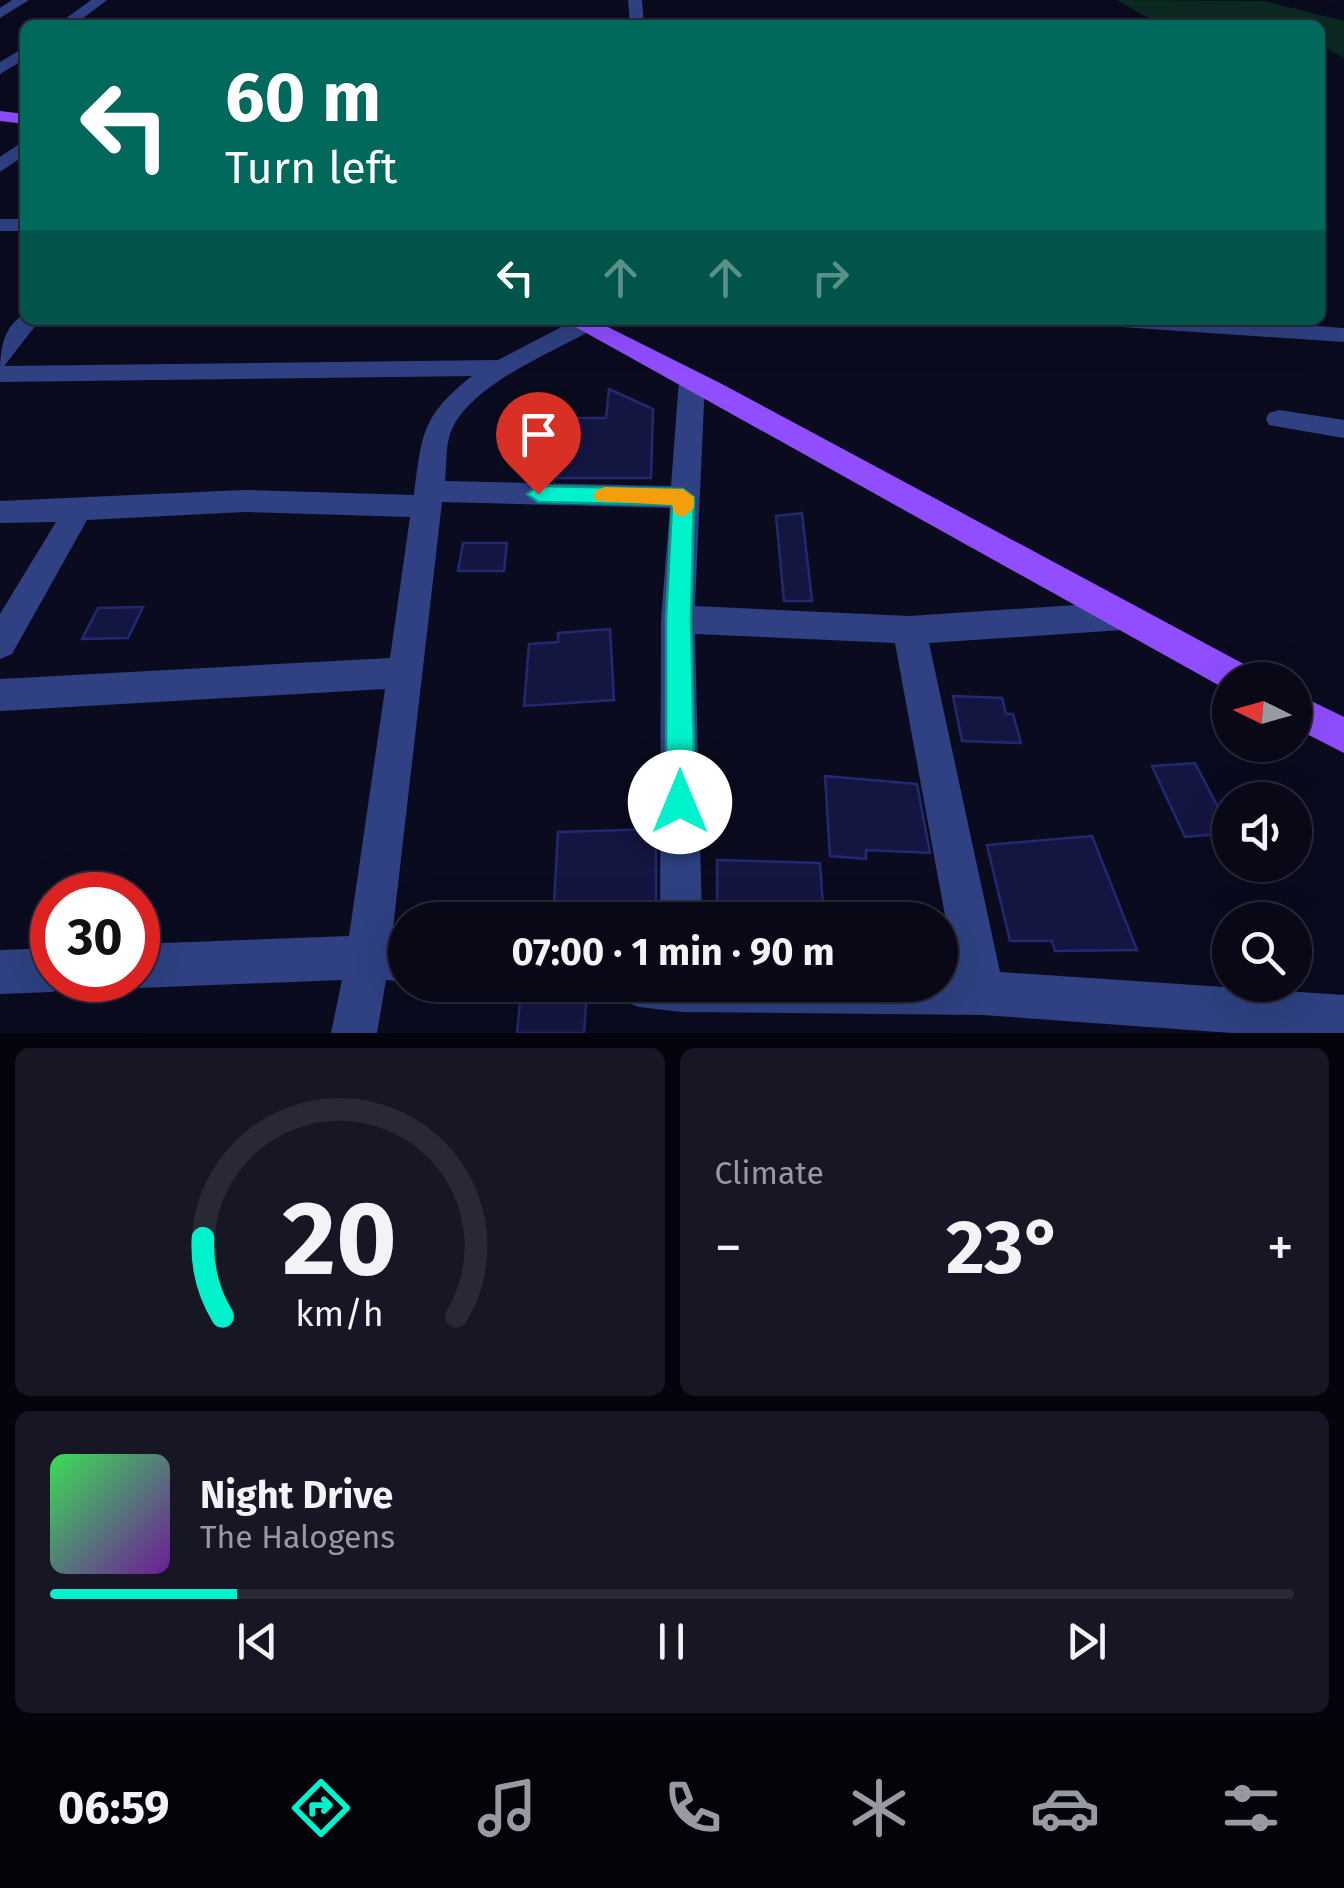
<!DOCTYPE html>
<meta charset="utf-8">
<style>
:root{--surface:#080817;--page:#161624;--text:#f1f3f6;--muted:#989aa1;--line:#292936;--accent:#00f2cd}
body{margin:0;font-family:"Fira Sans",sans-serif;background:var(--page);color:var(--text);height:100vh;display:flex;flex-direction:column;font-size:38px;white-space:nowrap}
*{box-sizing:border-box;margin:0}
p{font-size:32px;color:var(--muted)}
.icon{flex:none;width:55px;height:55px;fill:none;stroke:currentColor;stroke-width:2;stroke-linecap:round;stroke-linejoin:round}
.map{position:relative;height:1033px;overflow:hidden}
.side{display:flex;flex-direction:column;gap:15px;padding:15px;background:#04040d;flex:1}
.side>*{flex:none}
.guide{position:absolute;left:20px;top:20px;width:1305px;height:305px;border-radius:15px;box-shadow:0 10px 40px #0002,0 0 0 2px var(--line);background:#00695c;color:#fff;overflow:hidden}
.needle{width:65px;rotate:275deg}
.tools{position:absolute;left:1212px;top:662px;display:grid;gap:20px}
.tools a{display:grid;place-items:center;width:100px;height:100px;border-radius:50%;background:var(--surface);box-shadow:0 10px 40px #0002,0 0 0 2px var(--line);font-size:50px}
.speed{position:absolute;left:30px;top:872px;display:flex;gap:20px;font-size:50px;font-weight:700;text-align:center}
.speed>*{display:grid;place-content:center;width:130px;height:130px;border-radius:50%;background:var(--surface);box-shadow:0 10px 40px #0002,0 0 0 2px var(--line);line-height:1}
.speed .limit{border:15px solid #d22;background:#fff;color:#111}
.pin{position:absolute;display:grid;place-items:center;width:85px;height:85px;color:#fff;margin:-102px -42px;border-radius:50% 50% 50% 0;rotate:-45deg;box-shadow:0 0 10px #0007}
.pin .icon{rotate:45deg}
.me{position:absolute;width:110px;margin:-55px;rotate:0deg;stroke-linejoin:round;filter:drop-shadow(0 0 8px #0008)}
.turn{display:flex;align-items:center;gap:35px;height:210px;padding:0 40px;font-size:45px}
.turn .icon{width:130px;height:130px;stroke-width:2.5}
.turn b{display:block;font-size:70px;line-height:85px}
.lanes{display:flex;align-items:center;height:95px;padding:0 40px;background:#0003;justify-content:center;gap:50px;direction:ltr}
.lanes .off{opacity:.35}
.big{font-size:75px;font-weight:700;line-height:1.1}
.side .card{flex:1;display:flex;flex-direction:column;justify-content:center;gap:15px;min-width:0;padding:0 35px;border-radius:15px;background:var(--page)}
.side .dial{align-items:center;gap:0}
.dial svg{height:260px;overflow:visible;fill:none;stroke:var(--line);stroke-width:7;stroke-linecap:round;text-anchor:middle}
.dial text{fill:var(--text);stroke:none}
.song{display:flex;align-items:center;gap:30px}
.cover{width:120px;height:120px;border-radius:15px;background:linear-gradient(135deg,hsl(130 70% 55%),hsl(280 70% 35%))}
.played{height:10px;border-radius:5px;background:linear-gradient(90deg,var(--accent) 15%,var(--line) 15%)}
.keys{display:flex;justify-content:space-around;direction:ltr}
.heat{display:flex;justify-content:space-between;align-items:center;font-size:55px;direction:ltr}
.side .tiles{flex:1;display:grid;gap:15px;grid-template-columns:1fr 1fr}
.card:last-child{grid-column:span 2}
.trip{position:absolute;left:388px;top:902px;width:570px;height:100px;border-radius:50px;background:var(--surface);box-shadow:0 10px 40px #0002,0 0 0 2px var(--line);font-weight:700;line-height:100px;text-align:center}
.tabs{display:flex;height:160px;justify-content:space-around;align-items:center;background:#030309;color:var(--muted)}
.tabs .icon{width:70px;height:70px}
.tabs .current{color:var(--accent)}
.tabs b{font-size:45px;color:var(--text)}
.map>svg:first-child{display:block}
</style>
<div class="map">
<svg width="1344" height="1033" viewBox="0 0 1344 1033">
<rect width="100%" height="100%" fill="#0a0b1f"/>
<path fill="#0c2921" d="M1117 0 1264 1 1344 21V58L1320 45V25H1280L1272 21 1160 25Z"/>
<path fill="#141642" stroke="#232870" stroke-width="2.5" d="M609 389 653 409 651 478H557L565 418H606Z
M802 513 812 601H784L776 516Z
M463 543H507L504 571H458Z
M143 607 128 638 82 639 98 608Z
M610 629 614 700 524 706 529 644 558 642V633Z
M953 696 1002 698 1006 714H1013L1021 743 962 741Z
M1195 763 1230 830V833L1185 837 1152 766Z
M825 776 917 784 930 853 866 850V859L830 856Z
M656 829V920H553L558 832Z
M1092 836 1137 950 1055 951 1052 941H1010L987 845Z
M717 860 820 863 824 920H717Z
M521 991H587L584 1033H517Z"/>
<g fill="none" stroke-linecap="round" stroke-linejoin="round">
<path fill="#2f4183" fill-rule="evenodd" d="M12 0H29L0 18V8Z
M91 0H107L74 25H57Z
M628 0H642L644 25H630Z
M25 47V59L0 74V62Z
M25 140V155L0 172V157Z
M0 219H25V231H0Z
M25 314V320H40L4 366 498 360 575 320H593L596 325 592 330C551 353 475 383 453 427 445 441 447 464 445 481L671 486 679 380 692 372 705 380 695 606 909 616 1122 602 1134 606 1139 616 1134 626 1122 630 929 643 1000 972 1344 995V1033H1232L982 1015 682 1012 639 1007 623 1001 617 985H940V970H955L895 643 695 634 702 920H660L661 619 670 508 442 502 392 937 405 938V982L386 980 377 1033H331L342 980 138 988 122 982 138 980V944L349 936 385 689 0 711V679L390 658 410 517 244 512 87 520 12 654 0 659V614L56 522 0 523V501L244 490 414 495C422 435 421 416 472 376L0 382C0 355 0 328 25 314Z
M1109 320H1229L1344 328V342L1121 327Z
M1279 410 1344 420V438L1269 425 1266 419 1269 413Z
M52 948V980H70L68 986 52 992 0 994V950Z"/>
<path fill="#904eff" fill-rule="evenodd" d="M0 111 25 114V124L0 121Z
M563 320H594L720 383 1253 669 1259 680H1230L1229 691Z
M1295 693 1344 717V753L1295 728Z"/>
</g>
<path fill="#00f2cd" stroke="#009d85" stroke-width="2.5" d="M538 486 683 489 694 497 691 618 695 802 691 812 680 816 670 812 666 802V618L672 505 538 502 527 494Z"/>
<path fill="#f59e0b" d="M605 487 683 489 694 497V508L683 517 675 514 672 505 597 501 593 496 597 490Z"/>
</svg>
<div class="tools">
<a><svg class="needle" viewBox="-14 -14 28 28"><path d="M0-13l5 13h-10z" fill="#e53935"/><path d="M0 13l5-13h-10z" fill="#989aa1"/></svg></a>
<a><svg class="icon" aria-label="sound" viewBox="0 0 24 24"><path d="M4 9h4l5-4v14l-5-4H4zM17 9q2 3 0 6"/></svg></a>
<a><svg class="icon" aria-label="search" viewBox="0 0 24 24"><circle cx="10" cy="10" r="6"/><path d="M15 15l6 6"/></svg></a>
</div>
<div class="speed"><div class="limit">30</div></div>
<div class="pin" style="left:538px;top:494px;background:#d93025"><svg class="icon" aria-label="arrive" viewBox="0 0 24 24"><path d="M6 21V4h12l-3 4 3 4H6"/></svg></div>
<svg class="me" style="left:680px;top:802px" viewBox="-20 -20 40 40"><circle r="19" fill="#fff"/><path d="M0-13L10 11 0 6-10 11z" fill="#00f2cd"/></svg>
<div class="trip">07:00 · 1 min · 90 m</div>
<div class="guide">
<div class="turn"><svg class="icon" aria-label="left" viewBox="0 0 24 24"><path d="M17 20v-9H6M10 6l-5 5 5 5"/></svg><div><b>60 m</b>Turn left</div></div>
<div class="lanes"><svg class="icon" aria-label="left" viewBox="0 0 24 24"><path d="M17 20v-9H6M10 6l-5 5 5 5"/></svg><svg class="icon off" aria-label="ahead" viewBox="0 0 24 24"><path d="M12 20V5M6 11l6-6 6 6"/></svg><svg class="icon off" aria-label="ahead" viewBox="0 0 24 24"><path d="M12 20V5M6 11l6-6 6 6"/></svg><svg class="icon off" aria-label="right" viewBox="0 0 24 24"><path d="M7 20v-9h11M14 6l5 5-5 5"/></svg></div>
</div>
</div>
<section class="side">
<div class="tiles">
<div class="card dial"><svg viewBox="0 0 100 80">
<path d="M14 69A42 42 0 1 1 86 69"/>
<path d="M14 69A42 42 0 0 1 8 45" stroke="#00f2cd"/>
<text x="50" y="56" font-size="32" font-weight="700">20</text>
<text x="50" y="72" font-size="11">km/h</text>
</svg></div>
<div class="card"><p>Climate</p>
<div class="heat"><a>−</a><b class="big">23°</b><a>+</a></div>
</div>
<div class="card">
<div class="song"><i class="cover"></i><div><b>Night Drive</b><p>The Halogens</p></div></div>
<div class="played"></div>
<div class="keys"><svg class="icon" aria-label="previous" viewBox="0 0 24 24"><path d="M18 5L8 12l10 7zM5 5v14"/></svg><svg class="icon" aria-label="pause" viewBox="0 0 24 24"><path d="M8 5v14M16 5v14"/></svg><svg class="icon" aria-label="next" viewBox="0 0 24 24"><path d="M6 5l10 7-10 7zM19 5v14"/></svg></div>
</div>
</div>
</section>
<nav class="tabs">
<b>06:59</b>
<svg class="icon current" aria-label="directions" viewBox="0 0 24 24"><path d="M12 3l9 9-9 9-9-9zM9 14v-3h6M13 9l2 2-2 2"/></svg>
<svg class="icon" aria-label="music" viewBox="0 0 24 24"><path d="M9 18V5l10-2v13"/><circle cx="6" cy="18" r="3"/><circle cx="16" cy="16" r="3"/></svg>
<svg class="icon" aria-label="phone" viewBox="0 0 24 24"><path d="M5 4h4l2 5-3 2q2 4 5 5l2-3 5 2v4C11 20 4 13 5 4z"/></svg>
<svg class="icon" aria-label="climate" viewBox="0 0 24 24"><path d="M12 3v18M4 7l16 10M4 17L20 7"/></svg>
<svg class="icon" aria-label="car" viewBox="0 0 24 24"><path d="M5 17H2v-5l4-1 3-4h7l3 4 3 1v5h-3M9 17h6M6 11h13"/><circle cx="7" cy="17" r="2"/><circle cx="17" cy="17" r="2"/></svg>
<svg class="icon" aria-label="filters" viewBox="0 0 24 24"><path d="M4 7h16M4 17h16"/><circle cx="9" cy="7" r="2"/><circle cx="15" cy="17" r="2"/></svg>
</nav>
